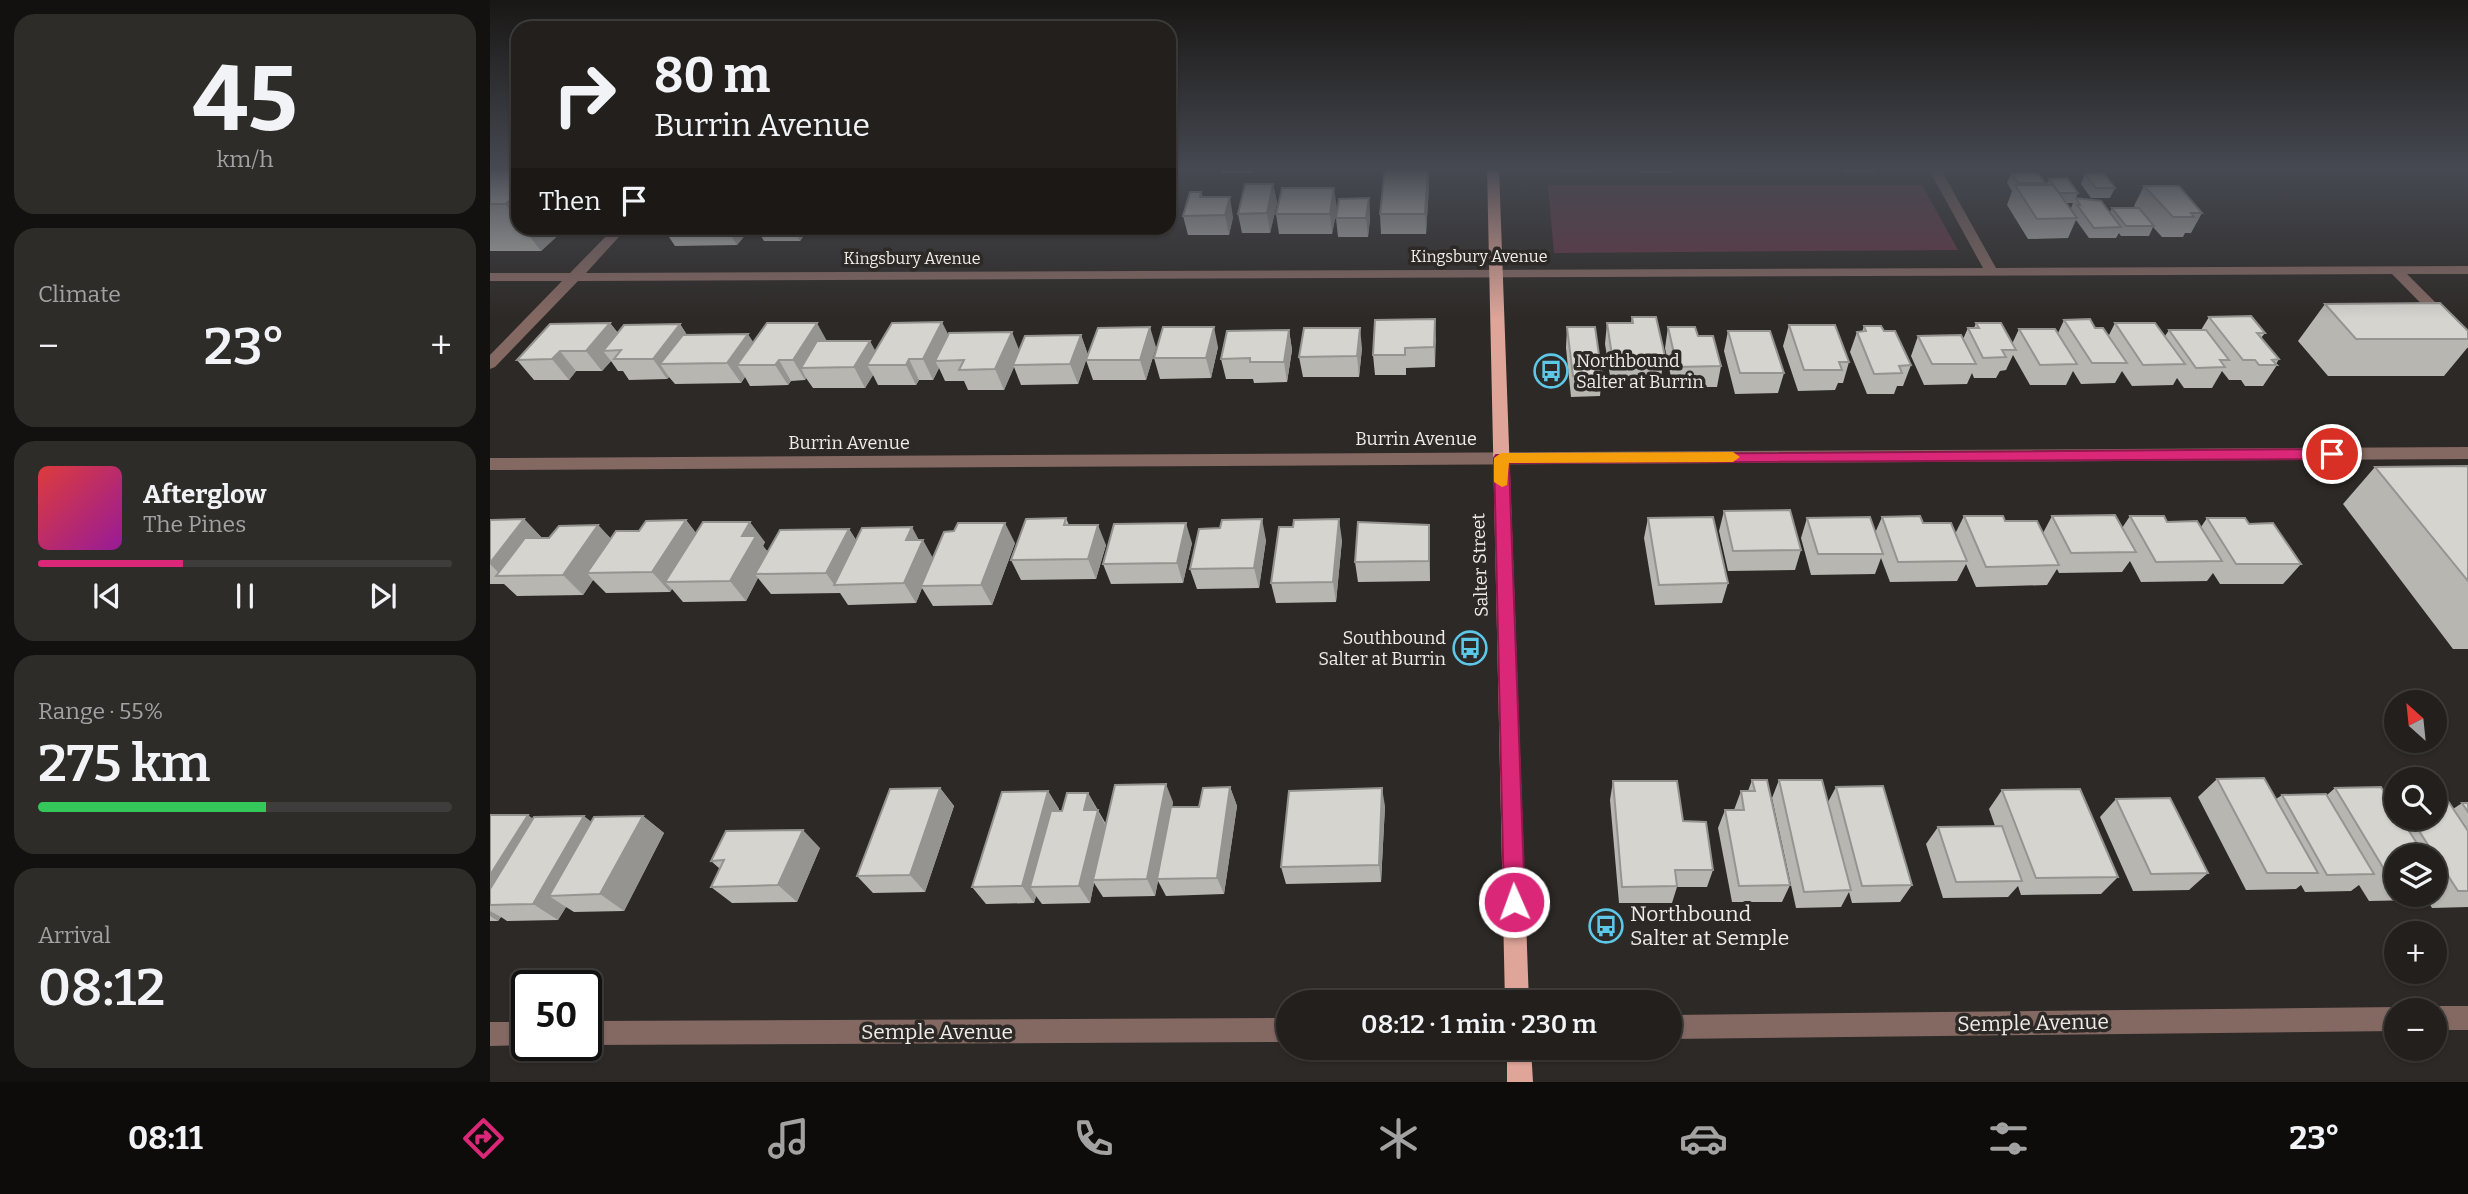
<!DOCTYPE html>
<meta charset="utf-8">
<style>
:root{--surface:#221f1c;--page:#2e2c29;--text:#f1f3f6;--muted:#a2a2a3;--line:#3f3d3b;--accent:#db2777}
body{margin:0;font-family:Bitter,serif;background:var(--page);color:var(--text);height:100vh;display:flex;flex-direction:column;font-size:26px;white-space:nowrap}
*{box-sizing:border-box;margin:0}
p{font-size:23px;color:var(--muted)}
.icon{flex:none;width:38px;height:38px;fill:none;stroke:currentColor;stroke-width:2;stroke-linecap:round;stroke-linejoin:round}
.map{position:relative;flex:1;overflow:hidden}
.panel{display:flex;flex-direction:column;gap:14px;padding:14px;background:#13110f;width:490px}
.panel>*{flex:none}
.guide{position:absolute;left:21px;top:21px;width:665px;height:214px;border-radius:21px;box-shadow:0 2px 5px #0004,0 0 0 2px var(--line);background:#221f1c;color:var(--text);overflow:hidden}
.needle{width:46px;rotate:333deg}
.fabs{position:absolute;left:1894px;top:690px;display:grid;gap:14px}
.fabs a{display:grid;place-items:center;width:63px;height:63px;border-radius:50%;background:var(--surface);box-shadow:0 2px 5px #0004,0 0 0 2px var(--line);font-size:35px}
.speed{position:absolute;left:21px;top:970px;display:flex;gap:14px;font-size:35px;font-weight:700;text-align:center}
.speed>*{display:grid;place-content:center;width:91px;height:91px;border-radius:50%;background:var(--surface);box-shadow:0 2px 5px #0004,0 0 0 2px var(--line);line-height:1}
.speed .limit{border:4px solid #111;border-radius:10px;background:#fff;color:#111}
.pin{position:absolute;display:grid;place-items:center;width:60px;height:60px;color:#fff;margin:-30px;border:4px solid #fff;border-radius:50%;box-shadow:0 2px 7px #0007}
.me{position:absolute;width:77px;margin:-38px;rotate:358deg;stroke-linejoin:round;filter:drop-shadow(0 0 5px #0008)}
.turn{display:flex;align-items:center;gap:24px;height:147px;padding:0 28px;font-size:32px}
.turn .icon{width:91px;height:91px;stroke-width:2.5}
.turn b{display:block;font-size:49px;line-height:60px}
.then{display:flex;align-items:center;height:66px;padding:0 28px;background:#0003;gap:14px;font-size:26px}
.big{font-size:52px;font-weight:600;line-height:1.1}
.panel .card{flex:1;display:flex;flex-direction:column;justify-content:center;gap:10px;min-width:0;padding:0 24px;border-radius:21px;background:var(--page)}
.panel .dial{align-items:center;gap:0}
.dial b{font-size:91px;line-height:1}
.song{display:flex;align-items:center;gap:21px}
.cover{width:84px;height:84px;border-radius:10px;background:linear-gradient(135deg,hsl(0 70% 55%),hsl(300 70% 35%))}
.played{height:7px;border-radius:4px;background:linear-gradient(90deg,var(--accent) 35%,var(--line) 35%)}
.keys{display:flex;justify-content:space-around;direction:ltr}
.heat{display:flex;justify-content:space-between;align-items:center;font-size:38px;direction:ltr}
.charge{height:10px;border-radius:5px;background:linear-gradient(90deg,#34c759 55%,var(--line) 0)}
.trip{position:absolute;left:786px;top:990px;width:406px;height:70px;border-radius:35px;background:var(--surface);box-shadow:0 2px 5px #0004,0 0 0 2px var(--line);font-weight:600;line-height:70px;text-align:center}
.tab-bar{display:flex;height:112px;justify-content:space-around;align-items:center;background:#0e0c0b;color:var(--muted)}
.tab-bar .icon{width:49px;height:49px}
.tab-bar .on{color:var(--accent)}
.tab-bar b{font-size:32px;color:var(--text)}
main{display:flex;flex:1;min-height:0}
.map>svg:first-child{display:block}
</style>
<main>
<section class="panel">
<div class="card dial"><b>45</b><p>km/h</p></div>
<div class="card"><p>Climate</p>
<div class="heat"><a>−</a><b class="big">23°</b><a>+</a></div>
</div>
<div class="card">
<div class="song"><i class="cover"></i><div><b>Afterglow</b><p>The Pines</p></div></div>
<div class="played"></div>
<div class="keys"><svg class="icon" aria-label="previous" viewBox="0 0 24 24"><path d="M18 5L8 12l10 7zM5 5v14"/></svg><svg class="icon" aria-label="pause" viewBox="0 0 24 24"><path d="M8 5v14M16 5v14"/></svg><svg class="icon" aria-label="next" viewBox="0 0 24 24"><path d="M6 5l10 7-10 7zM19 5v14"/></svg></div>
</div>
<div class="card"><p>Range · 55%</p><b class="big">275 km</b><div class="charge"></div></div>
<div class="card"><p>Arrival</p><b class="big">08:12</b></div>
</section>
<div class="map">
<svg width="1978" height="1082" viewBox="0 0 1978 1082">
<rect width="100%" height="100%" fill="#2d2926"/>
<path fill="#633644" d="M1058 185H1432L1468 250 1064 253Z"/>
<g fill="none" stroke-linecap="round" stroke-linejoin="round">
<path fill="#846862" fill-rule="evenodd" d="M1438 168H1450L1506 268 1978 266V274H1917L1978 335V348L1973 346 1902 274 88 281 5 367 0 369V355L72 281H0V273H80L124 228H137L96 273 1493 268Z
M1978 447V459L0 470V458Z
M1944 1006H1978V1030H1944V1010H1935Z
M1906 1007 1913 1010H1906V1031L1180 1039V1015Z
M798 1018V1042L96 1045H95L96 1021Z
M0 1022H37V1045H41L0 1046Z"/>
<path fill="#dfa599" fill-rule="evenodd" d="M997 168H1009L1039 1003H1015Z
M1017 1048H1041L1043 1082H1017Z"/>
</g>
<path fill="#b7b6b1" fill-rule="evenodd" d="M0 168H28V228H76L51 251H0Z
M731 168H764L763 173H732Z
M938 168 939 186 936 234H891L890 214Z
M1070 168H1101V172H1071Z
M1150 168H1183L1182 173H1151Z
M1240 168H1273V171H1241Z
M1352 168H1385L1384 172H1354Z
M1521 173 1555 183 1554 185H1556L1559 179 1588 193 1586 198 1620 212 1622 208H1646L1644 206 1654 186 1712 213 1701 233H1695L1693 237H1672L1663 227 1659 236H1631L1629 233 1626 238H1599L1586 220 1578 238 1538 239 1517 205 1522 191 1517 183ZM1576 203H1583L1581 208 1583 213Z
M1595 174 1625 188 1620 198H1601L1591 184Z
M783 184 787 203 780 233H752L748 214Z
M711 192 713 197 743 217 739 235H698L693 216Z
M879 198 880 218 878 237H848L846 218Z
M847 208 842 234H789L786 214Z
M173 228H261L247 245 185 246Z
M266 228H319L310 241H274Z
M335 228H435L431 234 339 235Z
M450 228H485L482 234H453Z
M500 228H602L600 233 503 235Z
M621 228H664L661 236H623Z
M1835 304 1978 331V347L1954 376H1838L1808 341Z
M1142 317 1175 356 1171 376 1159 377 1158 381 1121 382 1115 344 1117 323H1141Z
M1719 317 1775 333 1771 338 1789 359 1786 364 1787 365 1773 386H1755L1751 380H1739L1732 371 1722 388H1694L1687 378 1683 385 1642 386 1632 371 1625 383 1591 384 1583 371 1576 385H1540L1523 355 1516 370 1510 371 1506 378H1484L1482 373 1477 384 1434 385 1421 356 1428 336 1473 339 1478 328H1484L1486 323 1522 344 1529 329 1568 333 1574 320 1605 328 1619 335 1625 323 1675 336 1679 330H1711Z
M945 319V367L916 368V375H885L883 355Z
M120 323 128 333 190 324 197 335 263 342 337 341 385 351 458 335 529 350 591 335 598 355 666 347 656 380H603L596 360 588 384 531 385 524 367 514 390H478L474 381H455L449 368 443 380H429L426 385H388L383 375 375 388H323L316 378 315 380 301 381 298 385 260 386 255 377 251 383 185 384 179 377 177 379 139 380 133 371H128L121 361 112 371H86L79 380H44L27 360Z
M1299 325 1359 362 1353 383H1348L1345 390 1308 391 1293 346Z
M1374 326 1394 331 1421 365 1413 386H1407L1404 394H1377L1360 352 1367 332H1372Z
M1077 327 1112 376 1110 396 1081 397 1076 348Z
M1178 327 1231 366 1227 387H1183L1175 348Z
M799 330 802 350 797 382 764 383 763 379H736L731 359Z
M1238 331 1294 373 1288 393 1245 394 1234 351Z
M728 347 721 378 670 379 664 358Z
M872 348 869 377H813L809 357Z
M1978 466V649H1963L1853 504 1885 467Z
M1234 511 1311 550 1305 570 1238 571 1229 531Z
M1474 516 1515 521 1553 533 1562 516 1632 528 1640 516 1711 527 1717 518 1759 524 1811 564 1793 584H1730L1723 573 1717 581 1651 582 1640 561 1632 572 1569 573 1567 569 1557 585 1486 587 1476 564 1467 581 1400 582 1391 558 1385 574 1321 575 1311 538 1317 518 1385 533 1392 517 1433 523 1465 534Z
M576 518 579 525 616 545 606 579 531 580 521 560Z
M1158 518 1238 583 1232 603 1165 605 1154 538Z
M34 519 52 538H59L108 525 121 539 149 531 196 520 206 533 275 542 273 546 278 552 359 529 366 540H429L443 558 525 543 502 605 443 606 432 588 426 603 358 605 350 593 281 594 268 578 256 601 193 602 182 589 180 592 116 593 103 580 93 595 27 596 14 584H0V520Z
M939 525 940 546V581L868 582 865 562Z
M803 527 852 540 846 602 786 603 781 583Z
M730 528 776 540 769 588 707 589 700 569Z
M702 543 693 583 621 584 613 564Z
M1727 779 1786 799 1792 795H1837L1845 788 1898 798 1906 793V817H1944L1963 809 1972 803H1978V907L1942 908 1934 895 1927 900 1879 901 1869 885 1861 891 1815 892 1811 885 1806 889 1756 890 1708 797ZM1906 856H1944V894H1906Z
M1262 780 1300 885 1292 902H1242L1228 828 1235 810H1244L1251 791H1258Z
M1289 780 1338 802 1346 787 1422 885 1410 902 1362 903 1359 892 1351 907 1306 908 1282 798Z
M1123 781 1193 821 1223 870 1217 887H1187L1182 903H1129L1120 800Z
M740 787 747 806 734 894 676 896 668 881 665 896 613 897 604 883 600 903 552 904 546 896 544 903 496 904 482 887 558 791 569 809V811H572L598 793 616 824 683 802 682 807H709Z
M450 788 464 806 435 892 383 893 367 876Z
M1512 790 1628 877 1611 894 1531 895 1528 886 1518 897 1453 898 1436 844 1448 827 1505 826 1499 809Z
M1626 799 1718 873 1699 890 1643 891 1610 817Z
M895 806 891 882 796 884 791 867Z
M0 815 101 822 153 816 174 833 134 911 84 912 76 907 68 920 17 921 11 917 8 921H0Z
M330 848 307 902 242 903 221 887 230 869 221 861Z"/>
<path fill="#959490" d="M938 168 939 186 936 234 935 214Z
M783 184 787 203 780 233 777 213Z
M844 188 847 208 842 234 840 214Z
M28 193V221L15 204Z
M740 197 743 217 739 235 735 215Z
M879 198 880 218 878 237 876 218Z
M33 228H76L51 251Z
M236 228H261L247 245Z
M303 228H319L310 241Z
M429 228H435L431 234Z
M479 228H485L482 234Z
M659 228H664L661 236Z
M945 319 946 340 945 367 944 347Z
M452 322 462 342 445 361 449 368 443 380 433 359Z
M120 323 135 343 113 351 121 361 112 371 96 351Z
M327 323 338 343 311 368 316 378 315 380 303 360Z
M190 324 203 345 170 364 179 377 177 379 163 359Z
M660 327 666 347 656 380 650 360Z
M724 327 728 347 721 378 716 358Z
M870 328 872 348 869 377 867 356Z
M799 330 802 350 797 382 794 362Z
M522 332 530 352 523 365 524 367 514 390 505 369Z
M258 334 271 354 247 365 255 377 251 383 237 363Z
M591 335 598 355 588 384 580 364Z
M380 341 391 361 377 365 383 375 375 388 364 367Z
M70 351 86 371 79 380 62 359Z
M419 359 429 380 426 385 416 365Z
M289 360 301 381 298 385 285 365Z
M34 519 54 540 12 576 0 564V563Z
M772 519 776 540 769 588 764 568Z
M849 519 852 540 846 602 843 582Z
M196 520 212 541 175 582 182 589 180 592 162 572Z
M260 522 275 542 273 546 281 556 265 574 268 578 256 601 240 581 252 536Z
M515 523 525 543 502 605 491 585Z
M696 523 702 543 693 583 687 563Z
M108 525 127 545 97 573 103 580 93 595 73 575Z
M608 525 616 545 606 579 598 559Z
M939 525 940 546V581L939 561Z
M422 527 431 544 433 540 444 560 431 586 432 588 426 603 414 583 416 540Z
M359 529 372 549 344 585 350 593 336 573Z
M676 784 683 802 669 879H667L668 881 665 896 657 879Z
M740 787 747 806 734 894 727 878Z
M450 788 464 806 435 892 420 875Z
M892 788 895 806 891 882 889 865Z
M558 791 569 809 549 887H540L546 896 544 903 532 886Z
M598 793 617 828 603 880 604 883 600 903 589 886 594 810Z
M38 815 62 833 0 905V875Z
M94 816 117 834 59 896 76 907 68 920 43 904Z
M153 816 174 833 134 911 110 894Z
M313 830 330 848 307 902 288 885Z
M0 911 11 917 8 921 0 916Z"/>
<path fill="#d5d4ce" stroke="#959490" stroke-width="2" d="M0 168H28V193L15 204H0Z
M895 168H938L935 214H890Z
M1521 173H1548L1555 183H1528Z
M1614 173 1625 188H1606L1595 174Z
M1577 178 1588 193H1569L1559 179Z
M755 184H783L777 213 748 214Z
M1525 185H1563L1587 218 1547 219Z
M1654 186H1689L1712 213H1701L1704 217H1683Z
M792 188H844L840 214H786Z
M700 192H711L710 197H740L735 215 693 216Z
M879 198 876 218H846L849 199Z
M1586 198 1611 201 1631 227 1604 228 1587 205H1590Z
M1622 208H1649L1664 226H1636Z
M1950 303 1978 331V339H1866L1835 304Z
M1761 316 1775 333H1767L1789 359 1782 360 1787 365H1769L1765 360H1753L1719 317Z
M1142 317H1166L1175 356H1160L1161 361 1123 362 1117 323H1143Z
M945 319 944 347 915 348V355H883L885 320Z
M1600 319 1605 328H1613L1637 363H1602L1574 320Z
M452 322 433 359H419L416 365H377L402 323Z
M120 323 96 351H70L62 359 27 360 60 324Z
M277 323H327L303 360H289L285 365H247Z
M1486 323H1511L1526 350H1512L1516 357 1493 358 1478 328H1489Z
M1625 323H1665L1695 364 1653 365Z
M190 324 163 359H124L131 350 113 351 134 325Z
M1299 325H1345L1359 362H1349L1352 370H1314Z
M1374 326H1391L1394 331H1405L1421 365 1409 366 1412 373 1384 374 1367 332 1376 331Z
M660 327 650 360H596L608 328Z
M673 327H724L716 358H664Z
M1077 327H1105L1112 376H1083Z
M1178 327H1205L1208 336H1223L1231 366 1187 367Z
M814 328H870L867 356 809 357Z
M1529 329H1565L1587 364 1550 365Z
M799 330 794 362H760V358L731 359 737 331Z
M1679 330H1716L1739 360H1730L1735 367 1706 368Z
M1238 331H1280L1294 373H1250Z
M522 332 505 369 469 370 474 360 445 361 459 333Z
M258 334 237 363 170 364 193 335Z
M591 335 580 364 523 365 535 336Z
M1471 335 1486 364H1442L1428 336Z
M327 341H380L364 367 311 368Z
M1978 466V581L1885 467Z
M1300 510 1311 550 1243 551 1234 511Z
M1625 515 1646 552 1581 553 1562 516Z
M1430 516 1433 523H1461L1477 561 1408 562 1392 517Z
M1474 516H1513L1515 521H1547L1569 565 1496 567Z
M1640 516H1674L1677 522 1707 521 1732 561 1666 562Z
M1223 517 1238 583 1169 585 1158 518Z
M1380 517 1393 554H1328L1317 518Z
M576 518 574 525H608L598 559 521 560 536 519Z
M1717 518H1755L1759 524 1783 523 1811 564H1746Z
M34 519 0 563V520Z
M772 519 764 568 700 569 709 529 730 528 732 520Z
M849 519 843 582 781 583 789 527H803L804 520Z
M196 520 162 572 97 573 126 531H149L156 521Z
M213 522H260L252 536H266L240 581 175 582Z
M868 522 939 525V561L865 562Z
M468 523H515L491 585 431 586 454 532 464 531Z
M696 523 687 563 613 564 624 524Z
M108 525 73 575 6 576 35 538H59L69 526Z
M422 527 416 540H433L414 583 344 585 372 528Z
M359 529 336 573 265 574 290 530Z
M1774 778 1828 873H1777L1727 779Z
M1262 780H1277L1300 885 1249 886 1235 810H1254L1251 791H1265Z
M1289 780H1332L1361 890 1314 892Z
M1123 781H1187L1193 821 1216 822 1223 870H1185L1187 886 1132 887Z
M676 784 657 879 603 880 625 785Z
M1393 786 1422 885 1372 886 1346 787Z
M740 787 727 878 667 879 681 807H709L713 788Z
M1891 787 1906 810V817H1910L1935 856H1906V884H1903L1845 788Z
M450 788 420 875 367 876 400 789Z
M892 788 889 865 791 867 799 791Z
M1590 789 1628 877 1546 878 1512 790Z
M558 791 532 886 482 887 512 792Z
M1944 792H1952L1978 831V891H1968L1920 817H1944Z
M577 793H598L594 810H608L589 886 540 887 561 811H572Z
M1836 794 1884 874 1837 875 1792 795Z
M1680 798 1718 873 1661 874 1626 799Z
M1972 803H1978V812Z
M0 815H38L0 875Z
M94 816 43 904 0 905V889L44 817Z
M153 816 110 894 59 896 104 817Z
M1512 826 1532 881 1466 882 1448 827Z
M313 830 288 885 221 887 234 860 221 861 236 831Z
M1944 870 1953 883H1944Z"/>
<linearGradient id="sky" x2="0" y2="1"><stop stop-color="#191715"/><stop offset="0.53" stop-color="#464952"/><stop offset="1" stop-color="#464952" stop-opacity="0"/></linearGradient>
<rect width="1978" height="319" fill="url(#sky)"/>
<path fill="#db2777" stroke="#8e194d" stroke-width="2" d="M1842 449 1849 454 1842 459 1019 463 1035 902 1032 910 1024 913 1017 910 1014 902 1004 458 1006 455Z"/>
<path fill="#f59e0b" d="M1243 452 1250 457 1243 462 1019 463 1017 485 1012 487 1004 482V458L1011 453Z"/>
<defs>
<symbol id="bus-ring" viewBox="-11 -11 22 22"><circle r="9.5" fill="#2d2926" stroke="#5dc7e8" stroke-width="1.5"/><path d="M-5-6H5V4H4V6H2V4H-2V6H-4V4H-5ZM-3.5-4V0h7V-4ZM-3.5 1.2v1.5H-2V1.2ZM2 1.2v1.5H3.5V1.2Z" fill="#5dc7e8"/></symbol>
</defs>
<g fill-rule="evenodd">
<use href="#bus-ring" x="1042" y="352" width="38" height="38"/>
<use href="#bus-ring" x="961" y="629" width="38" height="38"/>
<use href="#bus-ring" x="1097" y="907" width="38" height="38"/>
</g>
<g text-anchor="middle" stroke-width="7" stroke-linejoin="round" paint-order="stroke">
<g font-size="16" fill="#eeecea" stroke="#2d2926">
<text x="989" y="262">Kingsbury Avenue</text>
<text x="422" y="264">Kingsbury Avenue</text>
</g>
<g font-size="18" fill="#eeecea" stroke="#2d2926" text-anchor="start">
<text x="1086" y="367">Northbound<tspan x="1086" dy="21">Salter at Burrin</tspan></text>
<text x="956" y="644" text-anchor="end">Southbound<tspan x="956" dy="21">Salter at Burrin</tspan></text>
</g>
<g font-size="18" fill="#eeecea" stroke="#2d2926">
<text x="926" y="445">Burrin Avenue</text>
<text x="359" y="449">Burrin Avenue</text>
<text transform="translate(990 565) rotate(-92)" y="6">Salter Street</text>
</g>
<g font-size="21" fill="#eeecea" stroke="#2d2926" text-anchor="start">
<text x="1140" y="921">Northbound<tspan x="1140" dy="24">Salter at Semple</tspan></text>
</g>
<g font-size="21" fill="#eeecea" stroke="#2d2926">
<text transform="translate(1543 1023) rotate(-1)" y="7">Semple Avenue</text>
<text x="447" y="1039">Semple Avenue</text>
</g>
</g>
</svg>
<div class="fabs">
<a><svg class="needle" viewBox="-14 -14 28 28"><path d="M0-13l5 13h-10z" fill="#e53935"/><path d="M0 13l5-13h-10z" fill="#a2a2a3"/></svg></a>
<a><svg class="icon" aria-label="search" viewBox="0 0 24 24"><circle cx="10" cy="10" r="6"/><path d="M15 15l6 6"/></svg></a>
<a><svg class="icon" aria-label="layers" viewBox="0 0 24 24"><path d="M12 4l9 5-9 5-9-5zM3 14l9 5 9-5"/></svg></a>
<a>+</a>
<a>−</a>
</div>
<div class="speed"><div class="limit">50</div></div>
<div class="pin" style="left:1842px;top:454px;background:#d93025"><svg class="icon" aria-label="arrive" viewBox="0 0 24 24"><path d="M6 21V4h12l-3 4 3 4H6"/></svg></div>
<svg class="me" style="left:1024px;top:902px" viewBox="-20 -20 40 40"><circle r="17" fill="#db2777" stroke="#fff" stroke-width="3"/><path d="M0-11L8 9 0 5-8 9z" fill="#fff"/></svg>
<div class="trip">08:12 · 1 min · 230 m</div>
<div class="guide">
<div class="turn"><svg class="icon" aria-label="right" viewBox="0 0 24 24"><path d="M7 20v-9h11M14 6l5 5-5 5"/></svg><div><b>80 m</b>Burrin Avenue</div></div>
<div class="then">Then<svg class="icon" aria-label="arrive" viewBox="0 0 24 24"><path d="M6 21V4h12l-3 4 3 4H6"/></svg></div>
</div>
</div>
</main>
<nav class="tab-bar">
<b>08:11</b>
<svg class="icon on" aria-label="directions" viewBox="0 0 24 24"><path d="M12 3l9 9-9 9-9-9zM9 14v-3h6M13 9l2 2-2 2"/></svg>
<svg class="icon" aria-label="music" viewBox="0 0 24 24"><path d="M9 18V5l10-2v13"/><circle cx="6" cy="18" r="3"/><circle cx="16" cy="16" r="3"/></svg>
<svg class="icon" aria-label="phone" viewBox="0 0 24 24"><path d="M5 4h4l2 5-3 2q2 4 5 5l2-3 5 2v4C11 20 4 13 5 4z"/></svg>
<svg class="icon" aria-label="climate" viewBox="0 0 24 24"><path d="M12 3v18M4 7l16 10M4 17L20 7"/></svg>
<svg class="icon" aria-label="car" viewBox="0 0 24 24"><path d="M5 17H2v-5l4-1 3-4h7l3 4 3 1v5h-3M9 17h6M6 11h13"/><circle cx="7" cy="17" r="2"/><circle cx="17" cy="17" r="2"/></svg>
<svg class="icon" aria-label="filters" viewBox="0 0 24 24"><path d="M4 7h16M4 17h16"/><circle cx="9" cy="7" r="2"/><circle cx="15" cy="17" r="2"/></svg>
<b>23°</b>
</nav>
